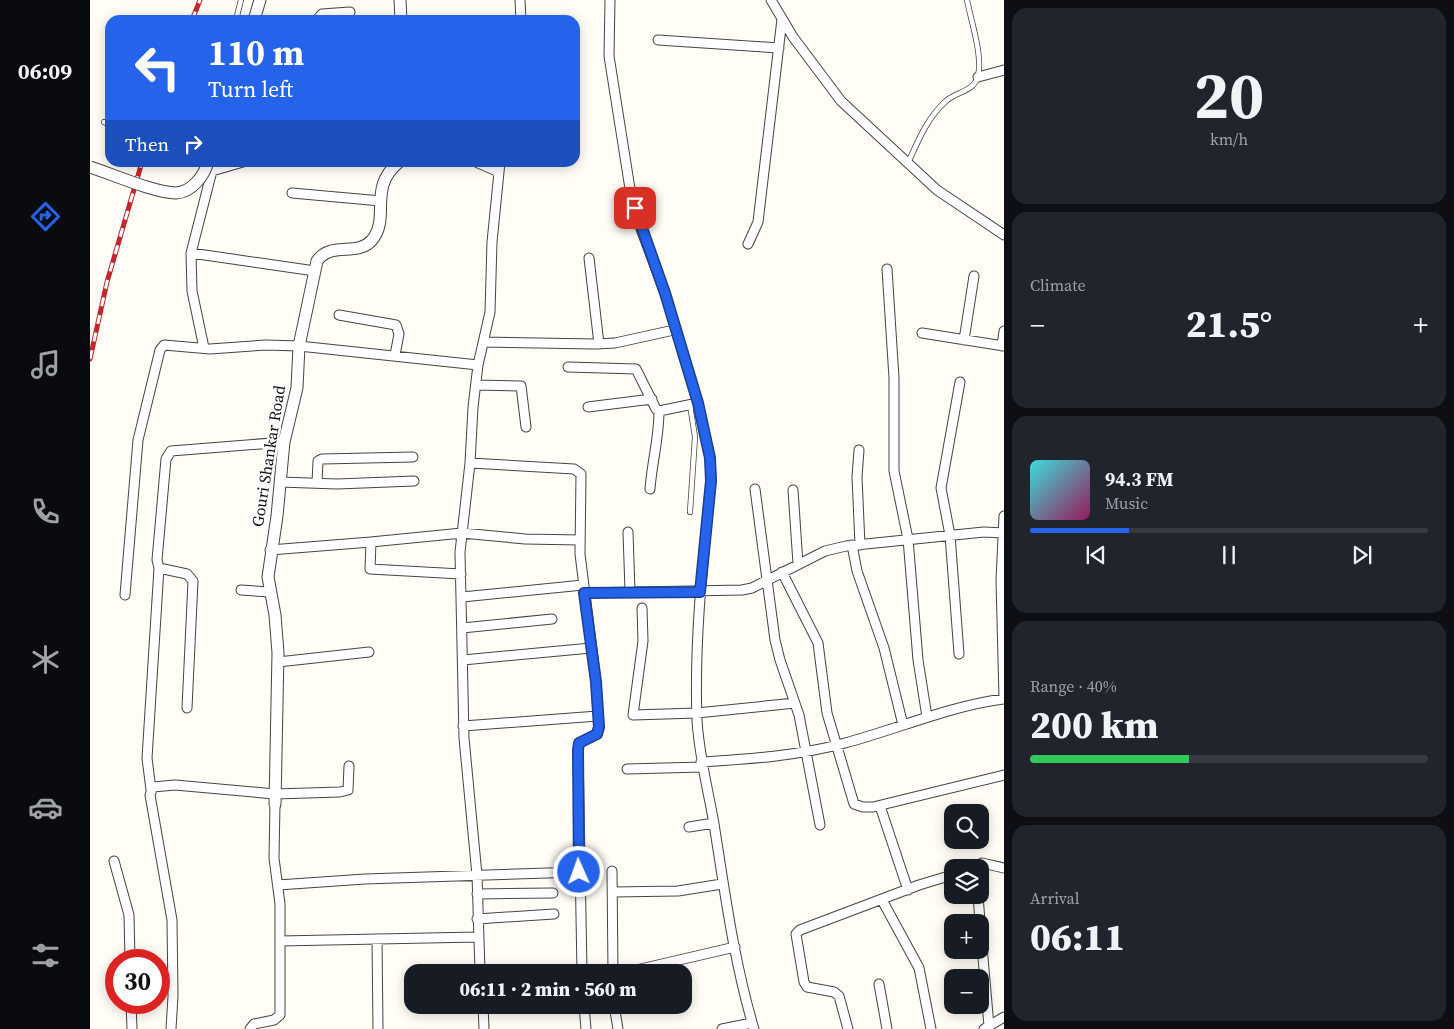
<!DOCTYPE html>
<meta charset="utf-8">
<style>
:root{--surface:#171b24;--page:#20242c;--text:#f1f3f6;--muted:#9ea1a6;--line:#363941;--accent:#2563eb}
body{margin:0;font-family:"Source Serif 4",serif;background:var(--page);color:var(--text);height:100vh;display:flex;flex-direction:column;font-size:19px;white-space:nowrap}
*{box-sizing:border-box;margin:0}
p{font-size:16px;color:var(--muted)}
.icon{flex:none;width:28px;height:28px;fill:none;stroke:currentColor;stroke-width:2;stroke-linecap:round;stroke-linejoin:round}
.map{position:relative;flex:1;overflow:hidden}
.sheet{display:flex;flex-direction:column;gap:8px;padding:8px;background:#0d0f14;width:450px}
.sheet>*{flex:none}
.guide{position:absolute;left:15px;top:15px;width:475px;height:152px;border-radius:15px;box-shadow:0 2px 12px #0003;background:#2563eb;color:#fff;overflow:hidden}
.fabs{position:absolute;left:854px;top:804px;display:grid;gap:10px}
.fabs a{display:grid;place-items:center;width:45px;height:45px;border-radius:10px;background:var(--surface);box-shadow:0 2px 12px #0003;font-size:25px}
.speed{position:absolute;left:15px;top:949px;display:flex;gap:10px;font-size:25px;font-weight:700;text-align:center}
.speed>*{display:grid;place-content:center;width:65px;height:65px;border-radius:50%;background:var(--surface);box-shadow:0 2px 12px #0003;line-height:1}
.speed .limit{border:8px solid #d22;background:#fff;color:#111}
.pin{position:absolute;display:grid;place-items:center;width:42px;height:42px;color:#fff;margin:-21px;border-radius:10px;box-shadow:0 2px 8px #0006}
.me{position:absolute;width:55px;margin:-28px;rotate:358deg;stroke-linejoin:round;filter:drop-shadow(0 0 4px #0008)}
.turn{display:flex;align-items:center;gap:18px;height:105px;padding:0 20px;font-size:22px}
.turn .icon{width:65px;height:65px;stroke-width:2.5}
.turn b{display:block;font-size:35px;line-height:42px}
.then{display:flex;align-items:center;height:48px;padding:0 20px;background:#0003;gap:10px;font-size:19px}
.big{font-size:38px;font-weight:800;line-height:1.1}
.sheet .card{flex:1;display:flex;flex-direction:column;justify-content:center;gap:8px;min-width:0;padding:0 18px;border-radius:15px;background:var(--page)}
.sheet .dial{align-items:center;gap:0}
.dial b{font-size:65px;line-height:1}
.song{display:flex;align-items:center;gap:15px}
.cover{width:60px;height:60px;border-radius:8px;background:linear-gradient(135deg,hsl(180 70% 55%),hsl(330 70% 35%))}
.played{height:5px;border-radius:2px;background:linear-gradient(90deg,var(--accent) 25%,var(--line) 25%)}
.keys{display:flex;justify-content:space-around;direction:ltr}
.heat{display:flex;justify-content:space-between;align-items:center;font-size:28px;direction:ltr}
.charge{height:8px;border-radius:4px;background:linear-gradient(90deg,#34c759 40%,var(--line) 0)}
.trip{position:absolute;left:314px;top:964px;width:288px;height:50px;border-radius:15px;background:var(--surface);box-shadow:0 2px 12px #0003;font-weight:800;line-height:50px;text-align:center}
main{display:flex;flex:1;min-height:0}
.tab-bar{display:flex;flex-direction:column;width:90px;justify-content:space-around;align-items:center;background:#090b0e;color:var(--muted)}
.tab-bar .icon{width:35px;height:35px}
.tab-bar .active{color:var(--accent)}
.tab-bar b{font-size:22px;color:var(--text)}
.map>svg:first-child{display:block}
</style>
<main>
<nav class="tab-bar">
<b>06:09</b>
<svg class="icon active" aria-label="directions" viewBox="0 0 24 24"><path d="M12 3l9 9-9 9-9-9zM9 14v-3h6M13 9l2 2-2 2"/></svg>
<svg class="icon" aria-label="music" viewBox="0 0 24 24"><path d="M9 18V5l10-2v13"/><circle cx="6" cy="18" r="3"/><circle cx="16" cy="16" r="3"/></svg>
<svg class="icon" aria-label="phone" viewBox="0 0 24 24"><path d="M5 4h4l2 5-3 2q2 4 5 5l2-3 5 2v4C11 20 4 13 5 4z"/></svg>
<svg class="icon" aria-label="climate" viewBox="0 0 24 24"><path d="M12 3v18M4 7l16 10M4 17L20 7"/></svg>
<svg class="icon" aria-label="car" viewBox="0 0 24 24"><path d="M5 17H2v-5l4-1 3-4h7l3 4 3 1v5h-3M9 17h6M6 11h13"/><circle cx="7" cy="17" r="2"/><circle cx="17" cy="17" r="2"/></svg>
<svg class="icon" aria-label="filters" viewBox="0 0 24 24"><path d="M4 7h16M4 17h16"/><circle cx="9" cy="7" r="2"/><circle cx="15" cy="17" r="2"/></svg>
</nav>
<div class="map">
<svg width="914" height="1029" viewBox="0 0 914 1029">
<rect width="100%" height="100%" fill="#fffdf5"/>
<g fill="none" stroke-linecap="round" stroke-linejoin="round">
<defs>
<path id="service" d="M146 20 151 0
M14 122 20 125
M818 163C828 141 837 118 856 101 866 92 885 91 888 76 893 56 881 21 877 0
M600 405 605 437 600 512"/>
<path id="minor" d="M430 0 431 20
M520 0 519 56 541 195 548 221 575 293 608 403 620 458 621 481C613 560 604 640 607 720 609 756 618 789 624 824 635 893 644 962 664 1029
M681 0 703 37 751 101 847 190 914 235
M227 20 232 14 260 12
M568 40 689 48
M888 77 914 70
M386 162 409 172
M202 193 291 201
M658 244 668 222 692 19
M101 253 122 171 153 162
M499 258 509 344
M797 269 804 378V471L818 539 828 660 837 717
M249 315 306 325 309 334 305 355
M832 333 914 346
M874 340 884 276
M395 342 505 344 525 343 584 330
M912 346 914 331
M114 348 102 291 101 253 225 271
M478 367 546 369 566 409 569 411 608 403
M386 385 431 386 436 427
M498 407 562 399
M769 450 767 477 770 545
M380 463 484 469 491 474 490 554 506 682 509 727 507 734 489 743 488 750 492 972
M190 482 247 484 324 481
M227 483 228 461 232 459 323 457
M560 489C562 462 569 438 569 411
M665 489 685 640 690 660 709 715 730 825
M703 490 708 564
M538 532 540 591
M281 542 372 533 435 539 490 540
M762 545 767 571 794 648 813 725
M180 550 281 542 280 569 371 574
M692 572 728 643 737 713 764 804 773 807H783L914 775
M151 590 180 592
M494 593 652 590 662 588 735 551 756 546 894 532 914 533
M35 595 48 440 70 350 74 345 120 349 176 345 209 346 388 365
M372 597 493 585
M552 608 553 641 543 715 607 713 705 703
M372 628 462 619
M869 654 860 535 851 488 870 382
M373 660 501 648
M188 662 279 652
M914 699 911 580 914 516
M97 708 103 581 97 574 69 568 67 560 76 459 81 451 194 442
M373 726 508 716
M611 762C659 759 708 756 755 743 808 729 859 706 914 699
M537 769 612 767
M61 790 57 758 69 568
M790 806 818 890
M599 827 624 823
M24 861 39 915 40 960
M886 868 892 863 914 868
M522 871 523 972
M188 885 275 879 489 872
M523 892 588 891 632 884
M387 894 463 893
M888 895 890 922
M792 900 829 968 841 1029
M387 919 464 914
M890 924 899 1026
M287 939 288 1029
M190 941 387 937
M542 971 645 947
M390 972 387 875 374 738 370 552 380 463 383 407 388 365 400 312 402 242 410 162
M789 984 797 1029
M41 1002 42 1029
M393 1005 394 1029
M494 1005 496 1029
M524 1005 528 1029
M81 1029 83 996 82 920 60 795 63 787 85 785 185 794 250 792 258 790 259 766
M160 1029 164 1024 184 1020 190 1015V904L184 858 185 804
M632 1029 662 1023
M758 1029 749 996 744 992 717 987 714 982 706 934 710 930 829 885 862 875
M894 1029 914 1017"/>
<path id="tertiary" d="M310 0 311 20
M164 20 170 0
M185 804 188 653 185 615 178 577 187 516 194 442 207 388 209 346 227 261C240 241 268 257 282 240 301 217 277 188 309 162"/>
</defs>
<use href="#service" stroke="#444" stroke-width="6"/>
<use href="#minor" stroke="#444" stroke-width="11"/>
<use href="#tertiary" stroke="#444" stroke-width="13"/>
<use href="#service" stroke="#fff" stroke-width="4.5"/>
<use href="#minor" stroke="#fff" stroke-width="9"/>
<use href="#tertiary" stroke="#fff" stroke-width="11"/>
<defs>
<path id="rail" d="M102 20 110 0
M0 359 17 282 52 162"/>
</defs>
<use href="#rail" stroke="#c4262e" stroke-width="5"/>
<use href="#rail" stroke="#fff" stroke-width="3" stroke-dasharray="9" stroke-linecap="butt"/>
<defs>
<path id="tertiary-bridge" d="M0 167C22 174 65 193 86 193 102 192 114 176 118 162"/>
</defs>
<use href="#tertiary-bridge" stroke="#444" stroke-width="13" stroke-linecap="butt"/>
<use href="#tertiary-bridge" stroke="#fff" stroke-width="11"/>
</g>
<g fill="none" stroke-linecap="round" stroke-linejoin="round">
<defs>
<path id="route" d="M489 872 488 750 489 743 507 734 509 727 506 682 494 593 610 592 621 481 620 458 608 403 575 293 545 208"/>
</defs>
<use href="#route" stroke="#184099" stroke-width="12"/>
<use href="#route" stroke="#2563eb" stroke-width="9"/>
</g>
<g text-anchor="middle" stroke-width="5" stroke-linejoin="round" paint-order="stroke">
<g font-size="16" fill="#111" stroke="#fff">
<text transform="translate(178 456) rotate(-81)" y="6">Gouri Shankar Road</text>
</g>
</g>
</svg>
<div class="fabs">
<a><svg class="icon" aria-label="search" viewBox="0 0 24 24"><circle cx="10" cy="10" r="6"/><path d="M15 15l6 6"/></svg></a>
<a><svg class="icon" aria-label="layers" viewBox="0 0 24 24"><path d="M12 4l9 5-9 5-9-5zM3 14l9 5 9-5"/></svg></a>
<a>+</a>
<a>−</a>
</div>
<div class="speed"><div class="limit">30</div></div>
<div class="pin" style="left:545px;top:208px;background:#d93025"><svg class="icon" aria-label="arrive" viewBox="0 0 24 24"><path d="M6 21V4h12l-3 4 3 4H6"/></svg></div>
<svg class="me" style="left:489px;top:872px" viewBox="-20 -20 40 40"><circle r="17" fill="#2563eb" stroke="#fff" stroke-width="3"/><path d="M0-11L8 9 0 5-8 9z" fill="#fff"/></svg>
<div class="trip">06:11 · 2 min · 560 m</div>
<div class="guide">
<div class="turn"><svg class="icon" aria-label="left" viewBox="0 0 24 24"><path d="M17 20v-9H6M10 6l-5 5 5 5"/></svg><div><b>110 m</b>Turn left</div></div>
<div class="then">Then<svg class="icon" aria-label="right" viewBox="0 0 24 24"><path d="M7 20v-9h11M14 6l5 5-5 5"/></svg></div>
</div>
</div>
<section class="sheet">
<div class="card dial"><b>20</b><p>km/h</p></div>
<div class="card"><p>Climate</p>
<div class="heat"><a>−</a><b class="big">21.5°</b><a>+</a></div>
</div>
<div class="card">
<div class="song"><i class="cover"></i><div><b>94.3 FM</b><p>Music</p></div></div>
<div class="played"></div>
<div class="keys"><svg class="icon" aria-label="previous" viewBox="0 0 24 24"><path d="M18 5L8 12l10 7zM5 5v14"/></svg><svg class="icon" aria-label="pause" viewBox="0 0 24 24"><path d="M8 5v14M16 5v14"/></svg><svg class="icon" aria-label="next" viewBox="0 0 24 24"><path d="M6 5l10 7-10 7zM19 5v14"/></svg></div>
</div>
<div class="card"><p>Range · 40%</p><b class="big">200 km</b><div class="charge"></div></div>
<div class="card"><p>Arrival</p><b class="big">06:11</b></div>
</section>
</main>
